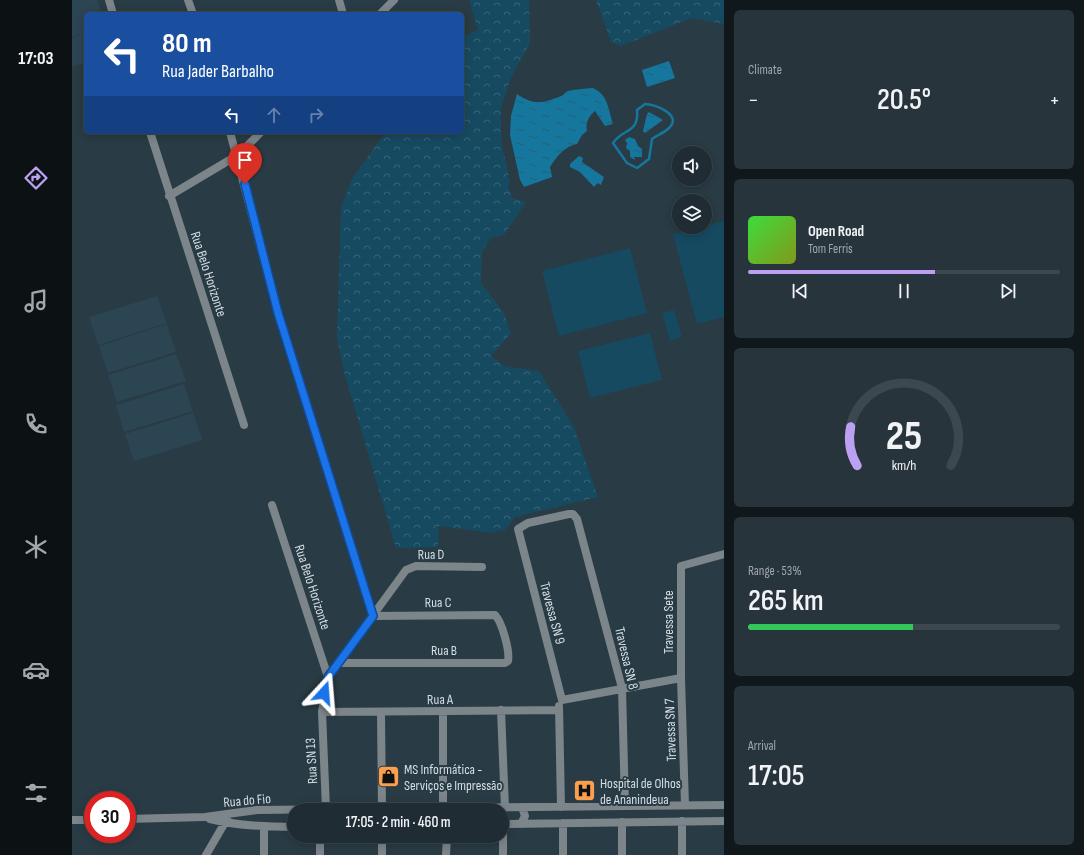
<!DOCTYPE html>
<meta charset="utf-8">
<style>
:root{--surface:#1f2c33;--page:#27343b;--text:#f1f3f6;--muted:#a1a7ac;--line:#3c484e;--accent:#bca0f2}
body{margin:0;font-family:"Sofia Sans Condensed",sans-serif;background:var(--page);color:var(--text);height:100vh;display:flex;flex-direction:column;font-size:15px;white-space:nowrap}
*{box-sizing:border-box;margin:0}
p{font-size:13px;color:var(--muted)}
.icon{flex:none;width:22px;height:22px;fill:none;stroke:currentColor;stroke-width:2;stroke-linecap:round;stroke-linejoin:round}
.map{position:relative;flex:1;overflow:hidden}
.panel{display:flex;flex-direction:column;gap:10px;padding:10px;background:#11181c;width:360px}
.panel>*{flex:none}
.top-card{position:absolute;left:12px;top:12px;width:380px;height:122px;border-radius:6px;box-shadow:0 2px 10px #0003,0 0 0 1px var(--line);background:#1a4fa0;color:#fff;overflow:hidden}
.controls{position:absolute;left:600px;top:146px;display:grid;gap:8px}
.controls a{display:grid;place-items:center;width:40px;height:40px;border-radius:50%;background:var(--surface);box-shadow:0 2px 10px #0003,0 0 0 1px var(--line);font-size:20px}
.speed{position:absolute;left:12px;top:791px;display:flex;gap:8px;font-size:20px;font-weight:700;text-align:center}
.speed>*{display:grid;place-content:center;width:52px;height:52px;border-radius:50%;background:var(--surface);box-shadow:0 2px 10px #0003,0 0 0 1px var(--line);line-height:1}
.speed .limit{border:6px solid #d22;background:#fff;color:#111}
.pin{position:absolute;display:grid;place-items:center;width:34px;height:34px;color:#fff;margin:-41px -17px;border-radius:50% 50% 50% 0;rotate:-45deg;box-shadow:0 0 4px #0007}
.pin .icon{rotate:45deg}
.me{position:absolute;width:44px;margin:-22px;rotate:19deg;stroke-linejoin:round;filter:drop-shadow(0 0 3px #0008)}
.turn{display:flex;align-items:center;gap:14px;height:84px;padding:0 12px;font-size:18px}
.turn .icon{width:52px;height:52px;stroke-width:2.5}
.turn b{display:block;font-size:28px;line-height:34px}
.lanes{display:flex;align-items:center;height:38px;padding:0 12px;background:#0003;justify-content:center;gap:20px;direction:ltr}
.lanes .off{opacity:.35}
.big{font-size:30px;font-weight:600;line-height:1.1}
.panel .tile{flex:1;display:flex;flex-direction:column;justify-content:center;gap:6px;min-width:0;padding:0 14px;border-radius:6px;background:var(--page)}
.panel .dial{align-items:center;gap:0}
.dial svg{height:104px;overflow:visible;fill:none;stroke:var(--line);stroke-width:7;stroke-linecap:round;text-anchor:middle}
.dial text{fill:var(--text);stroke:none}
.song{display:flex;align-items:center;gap:12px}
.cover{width:48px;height:48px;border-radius:6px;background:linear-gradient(135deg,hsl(120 70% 55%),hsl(70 70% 35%))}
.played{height:4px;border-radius:2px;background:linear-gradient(90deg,var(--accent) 60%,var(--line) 60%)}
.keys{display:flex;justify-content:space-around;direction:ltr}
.heat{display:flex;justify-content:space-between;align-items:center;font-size:22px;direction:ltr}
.charge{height:6px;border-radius:3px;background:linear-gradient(90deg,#34c759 53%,var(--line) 0)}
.trip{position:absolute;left:215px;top:803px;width:222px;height:40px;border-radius:20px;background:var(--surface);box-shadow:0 2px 10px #0003,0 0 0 1px var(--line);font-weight:600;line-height:40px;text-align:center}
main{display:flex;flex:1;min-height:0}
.dock{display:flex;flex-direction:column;width:72px;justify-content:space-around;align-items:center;background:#0c1214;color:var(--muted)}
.dock .icon{width:28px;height:28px}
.dock .on{color:var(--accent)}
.dock b{font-size:18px;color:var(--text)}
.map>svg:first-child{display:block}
</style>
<main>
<nav class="dock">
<b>17:03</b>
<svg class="icon on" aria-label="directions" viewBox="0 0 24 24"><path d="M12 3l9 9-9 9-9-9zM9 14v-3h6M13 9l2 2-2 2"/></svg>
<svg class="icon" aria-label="music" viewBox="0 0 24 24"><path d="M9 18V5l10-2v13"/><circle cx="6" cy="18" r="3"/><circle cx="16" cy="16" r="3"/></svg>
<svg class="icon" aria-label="phone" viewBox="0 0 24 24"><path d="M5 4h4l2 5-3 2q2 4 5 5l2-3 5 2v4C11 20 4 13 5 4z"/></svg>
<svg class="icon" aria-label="climate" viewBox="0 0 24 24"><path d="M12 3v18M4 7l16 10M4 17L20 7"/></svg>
<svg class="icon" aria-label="car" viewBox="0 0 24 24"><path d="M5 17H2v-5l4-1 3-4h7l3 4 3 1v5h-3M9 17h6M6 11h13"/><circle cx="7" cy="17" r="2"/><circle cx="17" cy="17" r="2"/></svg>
<svg class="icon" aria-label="filters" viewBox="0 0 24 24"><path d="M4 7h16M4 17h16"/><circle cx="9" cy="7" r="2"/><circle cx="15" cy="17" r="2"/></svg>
</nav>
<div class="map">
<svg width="652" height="855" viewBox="0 0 652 855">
<defs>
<pattern id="forest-crowns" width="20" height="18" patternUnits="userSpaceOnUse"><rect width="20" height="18" fill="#164a61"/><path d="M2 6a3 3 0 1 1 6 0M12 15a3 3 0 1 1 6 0" fill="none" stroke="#376478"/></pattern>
<pattern id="water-ripples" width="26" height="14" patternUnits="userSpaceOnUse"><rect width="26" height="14" fill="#15769e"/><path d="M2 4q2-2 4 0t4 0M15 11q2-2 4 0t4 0" fill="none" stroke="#285f76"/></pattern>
</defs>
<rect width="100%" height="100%" fill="#293b44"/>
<path fill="#2c4552" d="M0 0H25L30 14H14V33L0 37Z
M14 33V62L0 67V38Z
M85 296 95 323 26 345 17 317Z
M95 324 104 352 36 373 27 346Z
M104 354 114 381 45 402 36 375Z
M112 384 121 411 52 432 44 405Z
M121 413 131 440 62 461 53 434Z
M501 783 522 784V797H502Z"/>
<path fill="url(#forest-crowns)" d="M397 0H457L458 43 438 80 429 108V142L438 181 436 186 440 198 454 202 432 235 420 237 410 251 409 283 432 313 439 333 419 356 432 366 467 371 502 427 526 497 443 517 433 530 418 533 367 526 366 547 324 548 272 372 265 337 269 207 281 177 314 132H390V37L406 30Z
M524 0H652V24L620 18 549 46 539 42Z"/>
<path fill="#164a61" d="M652 221V317L625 324 601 234Z
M558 248 575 313 487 336 470 271Z
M602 310 610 337 598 341 590 313Z
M578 333 590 380 518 398 506 351Z"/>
<path fill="url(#water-ripples)" d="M597 61 603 78 575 87 570 70Z
M521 88C536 95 536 108 541 124L533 126 523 111C517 116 513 123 515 131L510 135 505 144C493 146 484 157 478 167L480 177 452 187 448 180 438 135 439 116 445 94C461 105 470 104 489 96 492 95 493 92 496 91 504 89 512 89 521 88Z
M577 112 591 120 573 133 571 131 575 114Z
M557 137 563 139 566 146 570 149V157H562L563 160 558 157V151L554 148 555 143 553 140Z
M507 156 511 158 510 162 532 177 529 185 526 183 522 187 508 172 498 167V164Z"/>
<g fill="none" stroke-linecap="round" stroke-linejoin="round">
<path stroke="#15769e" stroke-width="2.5" d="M573 104C583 104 611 115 597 128 592 133 585 135 580 139L577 159 565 168 555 163 541 143C551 128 567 134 565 110Z"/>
<path stroke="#7c858a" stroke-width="8" d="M37 0 41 14
M116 0 121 14
M267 0 271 14
M308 14 322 0
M78 132 172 425
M158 132 206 313 301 616 423 615C430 622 438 651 436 661L433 663H267
M97 196 166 155 189 132
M200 505 256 677
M490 700 446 529 456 523 497 514H501L505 519 550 688 553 806
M490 700 609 678
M487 706 489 807
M429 710 433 808
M250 712 487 710
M371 712V808
M309 713 310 809
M613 805 609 678V566L652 554
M254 809 250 712 256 677 334 570 344 566 410 567
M55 819 133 817 185 810 652 805
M138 819C166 826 193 827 222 827
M0 820H21
M610 821V855
M550 822V855
M491 823V855
M430 824 652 821
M431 824V855
M449 824 453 816 450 807
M192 827V855
M248 836V855
M310 836V855
M134 855 155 819
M374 855 375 836"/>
</g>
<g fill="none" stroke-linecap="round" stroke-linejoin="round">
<defs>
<path id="route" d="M173 184 206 313 301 616 256 677 252 693"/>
</defs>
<use href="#route" stroke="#114b97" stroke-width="10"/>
<use href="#route" stroke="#1a73e8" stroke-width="7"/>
</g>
<defs>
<symbol id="shop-square" viewBox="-11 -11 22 22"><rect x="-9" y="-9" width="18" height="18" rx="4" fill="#f99f4d" stroke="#293b44"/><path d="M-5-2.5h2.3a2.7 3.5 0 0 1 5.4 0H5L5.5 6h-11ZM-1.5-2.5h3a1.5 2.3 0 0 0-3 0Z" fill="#111"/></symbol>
<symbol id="hospital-square" viewBox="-11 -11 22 22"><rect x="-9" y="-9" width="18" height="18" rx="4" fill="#f99f4d" stroke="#293b44"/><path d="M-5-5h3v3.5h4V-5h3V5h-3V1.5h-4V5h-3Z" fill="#111"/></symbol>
</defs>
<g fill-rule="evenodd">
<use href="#shop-square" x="304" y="764" width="25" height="25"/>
<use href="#hospital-square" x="500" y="778" width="25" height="25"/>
</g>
<g text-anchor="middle" stroke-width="4" stroke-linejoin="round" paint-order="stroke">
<g font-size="14" fill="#d4dfe5" stroke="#293b44">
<text transform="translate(137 274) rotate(72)" y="5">Rua Belo Horizonte</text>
<text transform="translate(359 554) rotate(-1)" y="5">Rua D</text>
<text transform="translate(241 587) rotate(72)" y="5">Rua Belo Horizonte</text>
<text transform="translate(366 602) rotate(-1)" y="5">Rua C</text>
<text transform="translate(481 613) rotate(75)" y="5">Travessa SN 9</text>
<text transform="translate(596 622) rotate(-90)" y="5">Travessa Sete</text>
<text x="372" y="655">Rua B</text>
<text transform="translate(555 658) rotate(77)" y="5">Travessa SN 8</text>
<text transform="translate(368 699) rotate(-1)" y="5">Rua A</text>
<text transform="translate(598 730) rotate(-92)" y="5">Travessa SN 7</text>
<text transform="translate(239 761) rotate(-93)" y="5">Rua SN 13</text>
<text transform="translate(175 800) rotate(-5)" y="5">Rua do Fio</text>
</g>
<g font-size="14" fill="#d4dfe5" stroke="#293b44" text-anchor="start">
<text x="332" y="774">MS Informática -<tspan x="332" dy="16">Serviços e Impressão</tspan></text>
<text x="528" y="788">Hospital de Olhos<tspan x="528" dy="16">de Ananindeua</tspan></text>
</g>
</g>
</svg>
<div class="controls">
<a><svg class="icon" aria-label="sound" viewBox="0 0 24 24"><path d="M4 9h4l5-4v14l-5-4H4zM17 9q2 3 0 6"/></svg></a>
<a><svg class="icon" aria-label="layers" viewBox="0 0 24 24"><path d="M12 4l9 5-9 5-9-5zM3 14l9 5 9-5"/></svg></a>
</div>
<div class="speed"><div class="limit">30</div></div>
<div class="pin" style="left:173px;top:184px;background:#d93025"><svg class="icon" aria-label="arrive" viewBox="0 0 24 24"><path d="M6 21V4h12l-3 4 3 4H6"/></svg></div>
<svg class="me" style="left:252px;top:693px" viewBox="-20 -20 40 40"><path d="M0-17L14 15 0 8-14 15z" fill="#1a73e8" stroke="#fff" stroke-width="4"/></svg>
<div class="trip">17:05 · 2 min · 460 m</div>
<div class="top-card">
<div class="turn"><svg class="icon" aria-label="left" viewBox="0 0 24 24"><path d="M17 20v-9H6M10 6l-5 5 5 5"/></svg><div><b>80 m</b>Rua Jader Barbalho</div></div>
<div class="lanes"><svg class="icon" aria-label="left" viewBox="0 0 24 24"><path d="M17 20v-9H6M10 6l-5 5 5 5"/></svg><svg class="icon off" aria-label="ahead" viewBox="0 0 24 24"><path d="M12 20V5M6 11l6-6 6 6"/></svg><svg class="icon off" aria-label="right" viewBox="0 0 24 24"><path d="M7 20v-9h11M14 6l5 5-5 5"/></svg></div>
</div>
</div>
<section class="panel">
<div class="tile"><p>Climate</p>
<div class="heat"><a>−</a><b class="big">20.5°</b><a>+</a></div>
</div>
<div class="tile">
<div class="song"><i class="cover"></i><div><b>Open Road</b><p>Tom Ferris</p></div></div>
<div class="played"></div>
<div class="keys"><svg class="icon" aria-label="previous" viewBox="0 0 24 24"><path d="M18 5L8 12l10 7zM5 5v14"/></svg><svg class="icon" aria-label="pause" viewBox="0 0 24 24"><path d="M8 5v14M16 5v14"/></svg><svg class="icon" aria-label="next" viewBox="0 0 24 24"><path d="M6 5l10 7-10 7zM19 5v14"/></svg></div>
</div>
<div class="tile dial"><svg viewBox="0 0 100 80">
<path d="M14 69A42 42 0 1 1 86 69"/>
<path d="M14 69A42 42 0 0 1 9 39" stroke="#bca0f2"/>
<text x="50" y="56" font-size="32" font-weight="700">25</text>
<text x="50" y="72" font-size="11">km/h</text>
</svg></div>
<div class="tile"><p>Range · 53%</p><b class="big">265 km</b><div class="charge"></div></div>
<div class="tile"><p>Arrival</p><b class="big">17:05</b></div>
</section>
</main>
